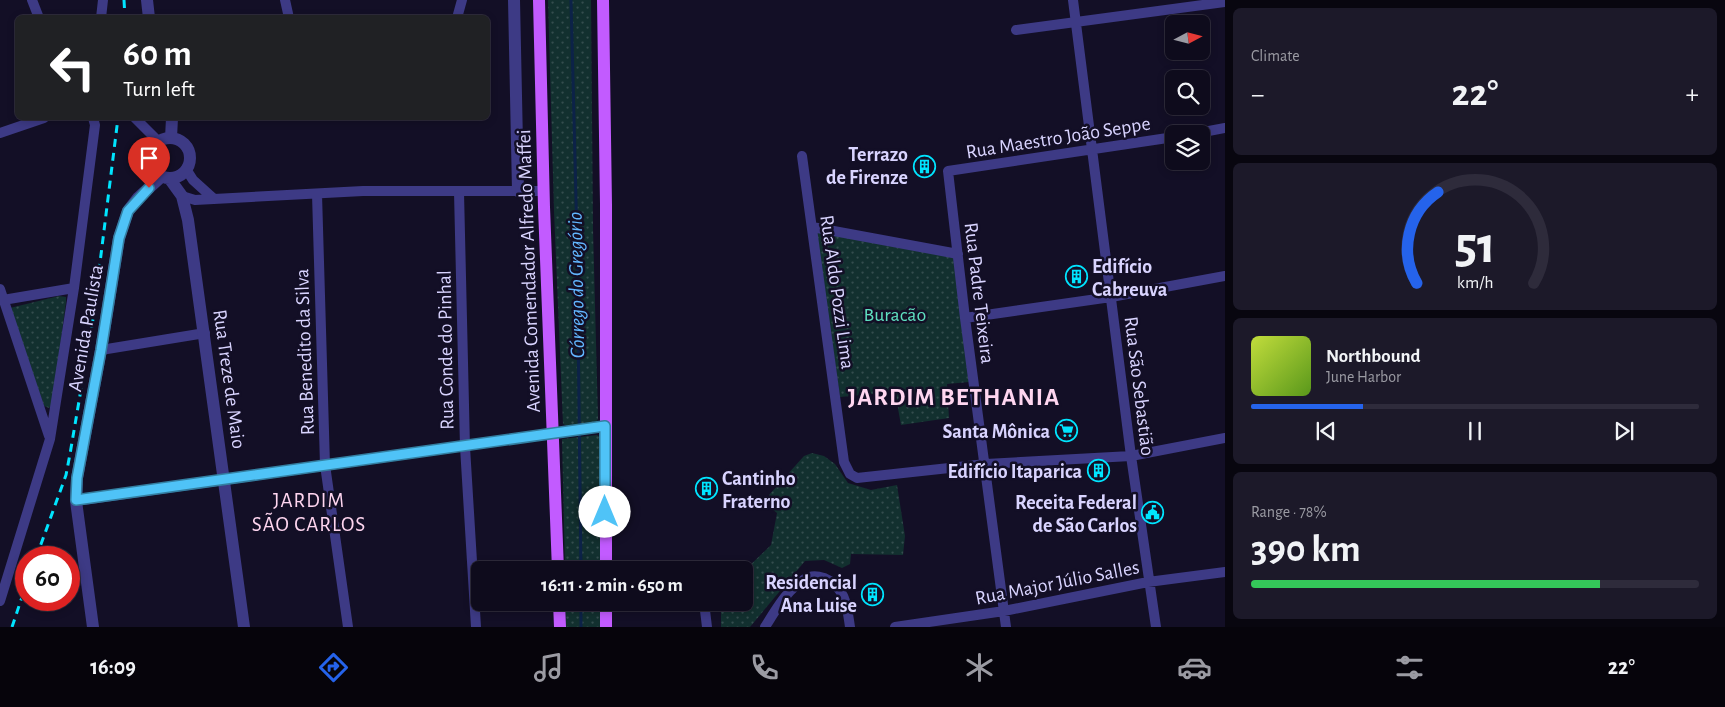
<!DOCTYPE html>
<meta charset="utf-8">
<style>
:root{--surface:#0e0b1c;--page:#1c1929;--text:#f1f3f6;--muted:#9b9ba3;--line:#2e2b3b;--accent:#2563eb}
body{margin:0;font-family:"Alegreya Sans",sans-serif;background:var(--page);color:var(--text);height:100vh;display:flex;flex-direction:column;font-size:19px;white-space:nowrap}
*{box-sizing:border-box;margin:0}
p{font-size:16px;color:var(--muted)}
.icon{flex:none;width:28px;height:28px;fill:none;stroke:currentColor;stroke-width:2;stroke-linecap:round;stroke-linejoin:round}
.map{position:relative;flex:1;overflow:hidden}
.details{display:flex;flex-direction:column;gap:8px;padding:8px;background:#08060f;width:500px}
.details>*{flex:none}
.guide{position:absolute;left:15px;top:15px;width:475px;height:105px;border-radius:8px;box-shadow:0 2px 8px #0003,0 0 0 1px var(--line);background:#202124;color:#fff;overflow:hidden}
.needle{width:32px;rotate:83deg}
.controls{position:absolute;left:1165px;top:15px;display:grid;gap:10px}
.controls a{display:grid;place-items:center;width:45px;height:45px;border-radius:8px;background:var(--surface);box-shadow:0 2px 8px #0003,0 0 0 1px var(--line);font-size:25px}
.speed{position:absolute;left:15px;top:546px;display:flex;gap:10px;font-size:25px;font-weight:700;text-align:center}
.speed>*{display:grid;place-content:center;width:65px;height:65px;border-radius:50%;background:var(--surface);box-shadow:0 2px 8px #0003,0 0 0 1px var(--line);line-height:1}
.speed .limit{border:8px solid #d22;background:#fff;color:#111}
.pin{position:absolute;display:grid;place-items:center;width:42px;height:42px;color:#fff;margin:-51px -21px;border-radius:50% 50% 50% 0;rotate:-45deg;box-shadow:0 0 5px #0007}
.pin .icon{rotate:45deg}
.me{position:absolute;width:55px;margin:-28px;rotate:0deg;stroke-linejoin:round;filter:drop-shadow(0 0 4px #0008)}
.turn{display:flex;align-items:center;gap:18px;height:105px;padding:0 25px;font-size:22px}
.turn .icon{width:65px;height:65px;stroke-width:2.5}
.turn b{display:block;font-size:35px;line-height:42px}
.big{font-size:38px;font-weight:600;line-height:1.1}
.details .card{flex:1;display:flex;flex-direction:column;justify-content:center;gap:8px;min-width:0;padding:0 18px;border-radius:8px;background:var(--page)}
.details .dial{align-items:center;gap:0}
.dial svg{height:130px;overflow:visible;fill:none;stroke:var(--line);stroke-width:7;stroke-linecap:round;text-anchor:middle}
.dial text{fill:var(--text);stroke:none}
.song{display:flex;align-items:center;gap:15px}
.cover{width:60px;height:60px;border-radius:8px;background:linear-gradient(135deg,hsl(70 70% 55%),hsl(90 70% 35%))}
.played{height:5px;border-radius:2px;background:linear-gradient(90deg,var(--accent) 25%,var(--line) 25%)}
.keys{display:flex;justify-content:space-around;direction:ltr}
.heat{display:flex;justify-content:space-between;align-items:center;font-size:28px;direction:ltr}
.charge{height:8px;border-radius:4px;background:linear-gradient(90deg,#34c759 78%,var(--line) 0)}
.trip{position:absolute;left:471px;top:561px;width:282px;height:50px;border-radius:8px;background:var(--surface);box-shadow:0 2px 8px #0003,0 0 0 1px var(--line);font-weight:600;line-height:50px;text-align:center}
.tab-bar{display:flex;height:80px;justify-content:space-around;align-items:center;background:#06040b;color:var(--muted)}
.tab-bar .icon{width:35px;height:35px}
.tab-bar .on{color:var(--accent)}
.tab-bar b{font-size:22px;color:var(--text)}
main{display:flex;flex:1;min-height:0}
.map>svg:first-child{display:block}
</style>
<main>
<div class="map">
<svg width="1225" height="627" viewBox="0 0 1225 627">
<defs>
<pattern id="green-dots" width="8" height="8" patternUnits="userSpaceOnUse" patternTransform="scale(1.25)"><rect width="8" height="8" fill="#12302f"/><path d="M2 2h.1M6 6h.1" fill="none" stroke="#344d4e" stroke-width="1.8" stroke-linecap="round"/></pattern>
</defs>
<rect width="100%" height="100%" fill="#130f26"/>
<path fill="url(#green-dots)" d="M548 0H591L593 229 598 418 597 422 567 426 563 424 554 211Z
M816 232 955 257 969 382 947 384 949 418 901 425 895 392 840 397Z
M59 296 66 297V302L52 406 49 408 44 406 10 308Z
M597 435 601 438V570H565L562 439Z
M812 453 824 456 835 464 848 483 871 490 897 485 905 536 903 555 851 554 850 564 842 568 824 560 805 561 750 627H721V603L745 602V570L771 545 777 513 772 509 769 495 804 456Z
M565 603H602V627H566Z"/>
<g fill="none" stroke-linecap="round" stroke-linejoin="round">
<path stroke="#0c2248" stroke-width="3" d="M571 0 577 239 581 570
M581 602V627"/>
<path stroke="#3d3a85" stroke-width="10" d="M32 0 39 18
M285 0 289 18
M1073 0 1131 456 1156 627
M101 18 103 0
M457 18 462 0
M1016 30 1225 2
M135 118 158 141
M0 133 44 118
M1193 134 1225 128
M802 156 844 462 850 474 857 478 986 464 1131 456 1225 438
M186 169 193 180 214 199
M459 192 465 447 476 627
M317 194 325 465 348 627
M182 196 195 200 363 191H543
M812 227 958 254
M0 289 49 436
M3 300 74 288
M965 318 1111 297 1225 276
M101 350 205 333
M76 501 605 426
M698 570 704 568 712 570
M0 601 50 439 74 288 95 125 93 118
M704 602 707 627
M765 627C775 611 788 588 805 579 811 575 818 576 824 578 846 587 847 607 850 627
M895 627 1004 611 1148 582 1225 572
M1006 627 965 318 948 171 1174 137"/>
<path stroke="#3d3a85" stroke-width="12" d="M147 0 149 18
M514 0 518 191
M171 138 172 118
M150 158a20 20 0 1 1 40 0a20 20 0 1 1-40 0Z
M169 178 182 196 188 220 244 627
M93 627 76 501 77 478 101 350 119 238 128 211 138 198 162 176"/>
<path stroke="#c25bff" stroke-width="12" d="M539 0 544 207 558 570
M603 0 606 204V570
M559 602 560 627
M606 602V627"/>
<path stroke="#00e5ff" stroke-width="3" stroke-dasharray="8 6" stroke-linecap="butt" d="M124 0 125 18
M36 558 66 475 70 454 93 319 118 118
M12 627 26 585"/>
</g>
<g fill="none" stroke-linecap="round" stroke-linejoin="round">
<defs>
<path id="route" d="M149 188 128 211 119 238 101 350 77 478 76 500 605 426V512"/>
</defs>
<use href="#route" stroke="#337fa1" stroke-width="12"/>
<use href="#route" stroke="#4fc3f7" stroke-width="9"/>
</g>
<defs>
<symbol id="building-ring" viewBox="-11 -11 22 22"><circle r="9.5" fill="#130f26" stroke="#00e5ff" stroke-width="1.5"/><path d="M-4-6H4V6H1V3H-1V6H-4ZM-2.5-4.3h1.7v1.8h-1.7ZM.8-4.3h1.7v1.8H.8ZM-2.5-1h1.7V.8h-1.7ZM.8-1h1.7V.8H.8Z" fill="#00e5ff"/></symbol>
<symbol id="supermarket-ring" viewBox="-11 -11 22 22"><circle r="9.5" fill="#130f26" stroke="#00e5ff" stroke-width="1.5"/><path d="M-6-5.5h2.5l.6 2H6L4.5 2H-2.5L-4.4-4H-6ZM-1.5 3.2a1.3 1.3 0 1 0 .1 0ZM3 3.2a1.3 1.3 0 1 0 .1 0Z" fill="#00e5ff"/></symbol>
<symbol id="civic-ring" viewBox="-11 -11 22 22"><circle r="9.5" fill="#130f26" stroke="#00e5ff" stroke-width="1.5"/><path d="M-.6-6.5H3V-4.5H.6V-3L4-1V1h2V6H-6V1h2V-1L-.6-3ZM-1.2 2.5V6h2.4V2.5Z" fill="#00e5ff"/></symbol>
</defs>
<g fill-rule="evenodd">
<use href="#building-ring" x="912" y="154" width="25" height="25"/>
<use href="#building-ring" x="1064" y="264" width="25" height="25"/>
<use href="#supermarket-ring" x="1054" y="418" width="25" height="25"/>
<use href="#building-ring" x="1086" y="458" width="25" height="25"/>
<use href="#building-ring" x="694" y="476" width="25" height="25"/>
<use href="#civic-ring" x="1140" y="500" width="25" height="25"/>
<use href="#building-ring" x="860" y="582" width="25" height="25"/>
</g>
<g text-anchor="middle" stroke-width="5" stroke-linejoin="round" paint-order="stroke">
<g font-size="20" fill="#d9d4ff" stroke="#130f26">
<text transform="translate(1058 137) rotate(-9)" y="7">Rua Maestro João Seppe</text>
<text transform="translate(528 271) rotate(-92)" y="7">Avenida Comendador Alfredo Maffei</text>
<text transform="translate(838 292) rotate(82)" y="7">Rua Aldo Pozzi Lima</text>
<text transform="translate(980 293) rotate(83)" y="7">Rua Padre Teixeira</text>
<text transform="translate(85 328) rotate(-80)" y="7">Avenida Paulista</text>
<text transform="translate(445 350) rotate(-91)" y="7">Rua Conde do Pinhal</text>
<text transform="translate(304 352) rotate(-92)" y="7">Rua Benedito da Silva</text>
<text transform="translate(230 379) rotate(82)" y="7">Rua Treze de Maio</text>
<text transform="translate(1140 386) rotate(83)" y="7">Rua São Sebastião</text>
<text transform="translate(1057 582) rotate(-11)" y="7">Rua Major Júlio Salles</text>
</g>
<g font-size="20" font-weight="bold" fill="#d9d4ff" stroke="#130f26" text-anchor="end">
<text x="908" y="161">Terrazo<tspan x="908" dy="23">de Firenze</tspan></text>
<text x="1092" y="273" text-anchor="start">Edifício<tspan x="1092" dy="23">Cabreuva</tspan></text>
<text x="1050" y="438">Santa Mônica</text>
<text x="1082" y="478">Edifício Itaparica</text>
<text x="722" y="485" text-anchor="start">Cantinho<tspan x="722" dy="23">Fraterno</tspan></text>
<text x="1137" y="509">Receita Federal<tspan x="1137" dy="23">de São Carlos</tspan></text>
<text x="857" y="589">Residencial<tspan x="857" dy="23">Ana Luise</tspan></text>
</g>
<g font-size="20" fill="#5fe0c0" stroke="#130f26">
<text x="895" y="321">Buracão</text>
</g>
<g font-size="21" font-style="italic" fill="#62b6ff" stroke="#130f26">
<text transform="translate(576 285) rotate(-91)" y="7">Córrego do Gregório</text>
</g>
<g font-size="21" letter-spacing="1" fill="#ffd6f0" stroke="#130f26">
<text x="309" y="507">JARDIM<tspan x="309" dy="24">SÃO CARLOS</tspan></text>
</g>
<g font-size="25" font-weight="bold" letter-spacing="1" fill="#ffd6f0" stroke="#130f26">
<text x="954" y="405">JARDIM BETHANIA</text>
</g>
</g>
</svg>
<div class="controls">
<a><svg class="needle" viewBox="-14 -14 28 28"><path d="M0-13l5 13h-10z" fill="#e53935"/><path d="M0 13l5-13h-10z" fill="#9b9ba3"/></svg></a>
<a><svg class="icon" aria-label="search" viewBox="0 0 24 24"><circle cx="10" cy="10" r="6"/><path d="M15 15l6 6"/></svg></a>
<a><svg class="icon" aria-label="layers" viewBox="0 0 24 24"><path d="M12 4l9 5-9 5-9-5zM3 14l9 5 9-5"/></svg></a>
</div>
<div class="speed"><div class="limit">60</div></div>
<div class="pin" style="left:149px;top:188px;background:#d93025"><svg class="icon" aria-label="arrive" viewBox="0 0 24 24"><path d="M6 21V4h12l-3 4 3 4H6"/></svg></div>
<svg class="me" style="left:605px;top:512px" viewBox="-20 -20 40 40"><circle r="19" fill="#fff"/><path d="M0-13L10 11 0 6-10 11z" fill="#4fc3f7"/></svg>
<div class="trip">16:11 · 2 min · 650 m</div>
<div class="guide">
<div class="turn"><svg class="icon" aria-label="left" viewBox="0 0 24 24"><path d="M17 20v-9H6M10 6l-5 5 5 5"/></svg><div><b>60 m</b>Turn left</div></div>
</div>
</div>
<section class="details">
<div class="card"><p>Climate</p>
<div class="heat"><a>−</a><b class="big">22°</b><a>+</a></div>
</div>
<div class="card dial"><svg viewBox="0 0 100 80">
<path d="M14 69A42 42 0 1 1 86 69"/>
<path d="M14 69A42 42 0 0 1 27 13" stroke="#2563eb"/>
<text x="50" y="56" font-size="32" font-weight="700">51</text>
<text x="50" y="72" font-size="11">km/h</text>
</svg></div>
<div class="card">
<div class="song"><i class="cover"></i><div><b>Northbound</b><p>June Harbor</p></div></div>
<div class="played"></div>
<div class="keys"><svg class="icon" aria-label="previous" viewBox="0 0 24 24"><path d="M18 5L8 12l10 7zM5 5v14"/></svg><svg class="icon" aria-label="pause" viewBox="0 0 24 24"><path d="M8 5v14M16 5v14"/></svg><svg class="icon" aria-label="next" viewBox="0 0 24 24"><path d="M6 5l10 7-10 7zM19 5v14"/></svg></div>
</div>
<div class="card"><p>Range · 78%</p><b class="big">390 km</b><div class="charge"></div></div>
</section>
</main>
<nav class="tab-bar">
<b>16:09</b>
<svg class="icon on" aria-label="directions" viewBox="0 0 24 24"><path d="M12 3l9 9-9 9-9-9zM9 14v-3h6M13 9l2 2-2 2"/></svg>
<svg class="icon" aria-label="music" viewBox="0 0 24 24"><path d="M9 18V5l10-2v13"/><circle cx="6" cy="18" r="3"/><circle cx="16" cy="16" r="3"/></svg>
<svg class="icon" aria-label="phone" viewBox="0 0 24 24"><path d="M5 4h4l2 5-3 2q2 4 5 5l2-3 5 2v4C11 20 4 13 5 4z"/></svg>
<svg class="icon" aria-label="climate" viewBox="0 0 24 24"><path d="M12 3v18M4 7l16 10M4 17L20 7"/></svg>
<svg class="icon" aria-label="car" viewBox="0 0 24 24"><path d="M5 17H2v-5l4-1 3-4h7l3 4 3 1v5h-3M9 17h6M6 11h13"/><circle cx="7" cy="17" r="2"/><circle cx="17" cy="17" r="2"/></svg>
<svg class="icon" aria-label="filters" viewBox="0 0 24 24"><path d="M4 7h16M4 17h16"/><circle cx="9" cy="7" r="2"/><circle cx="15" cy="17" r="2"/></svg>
<b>22°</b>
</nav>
